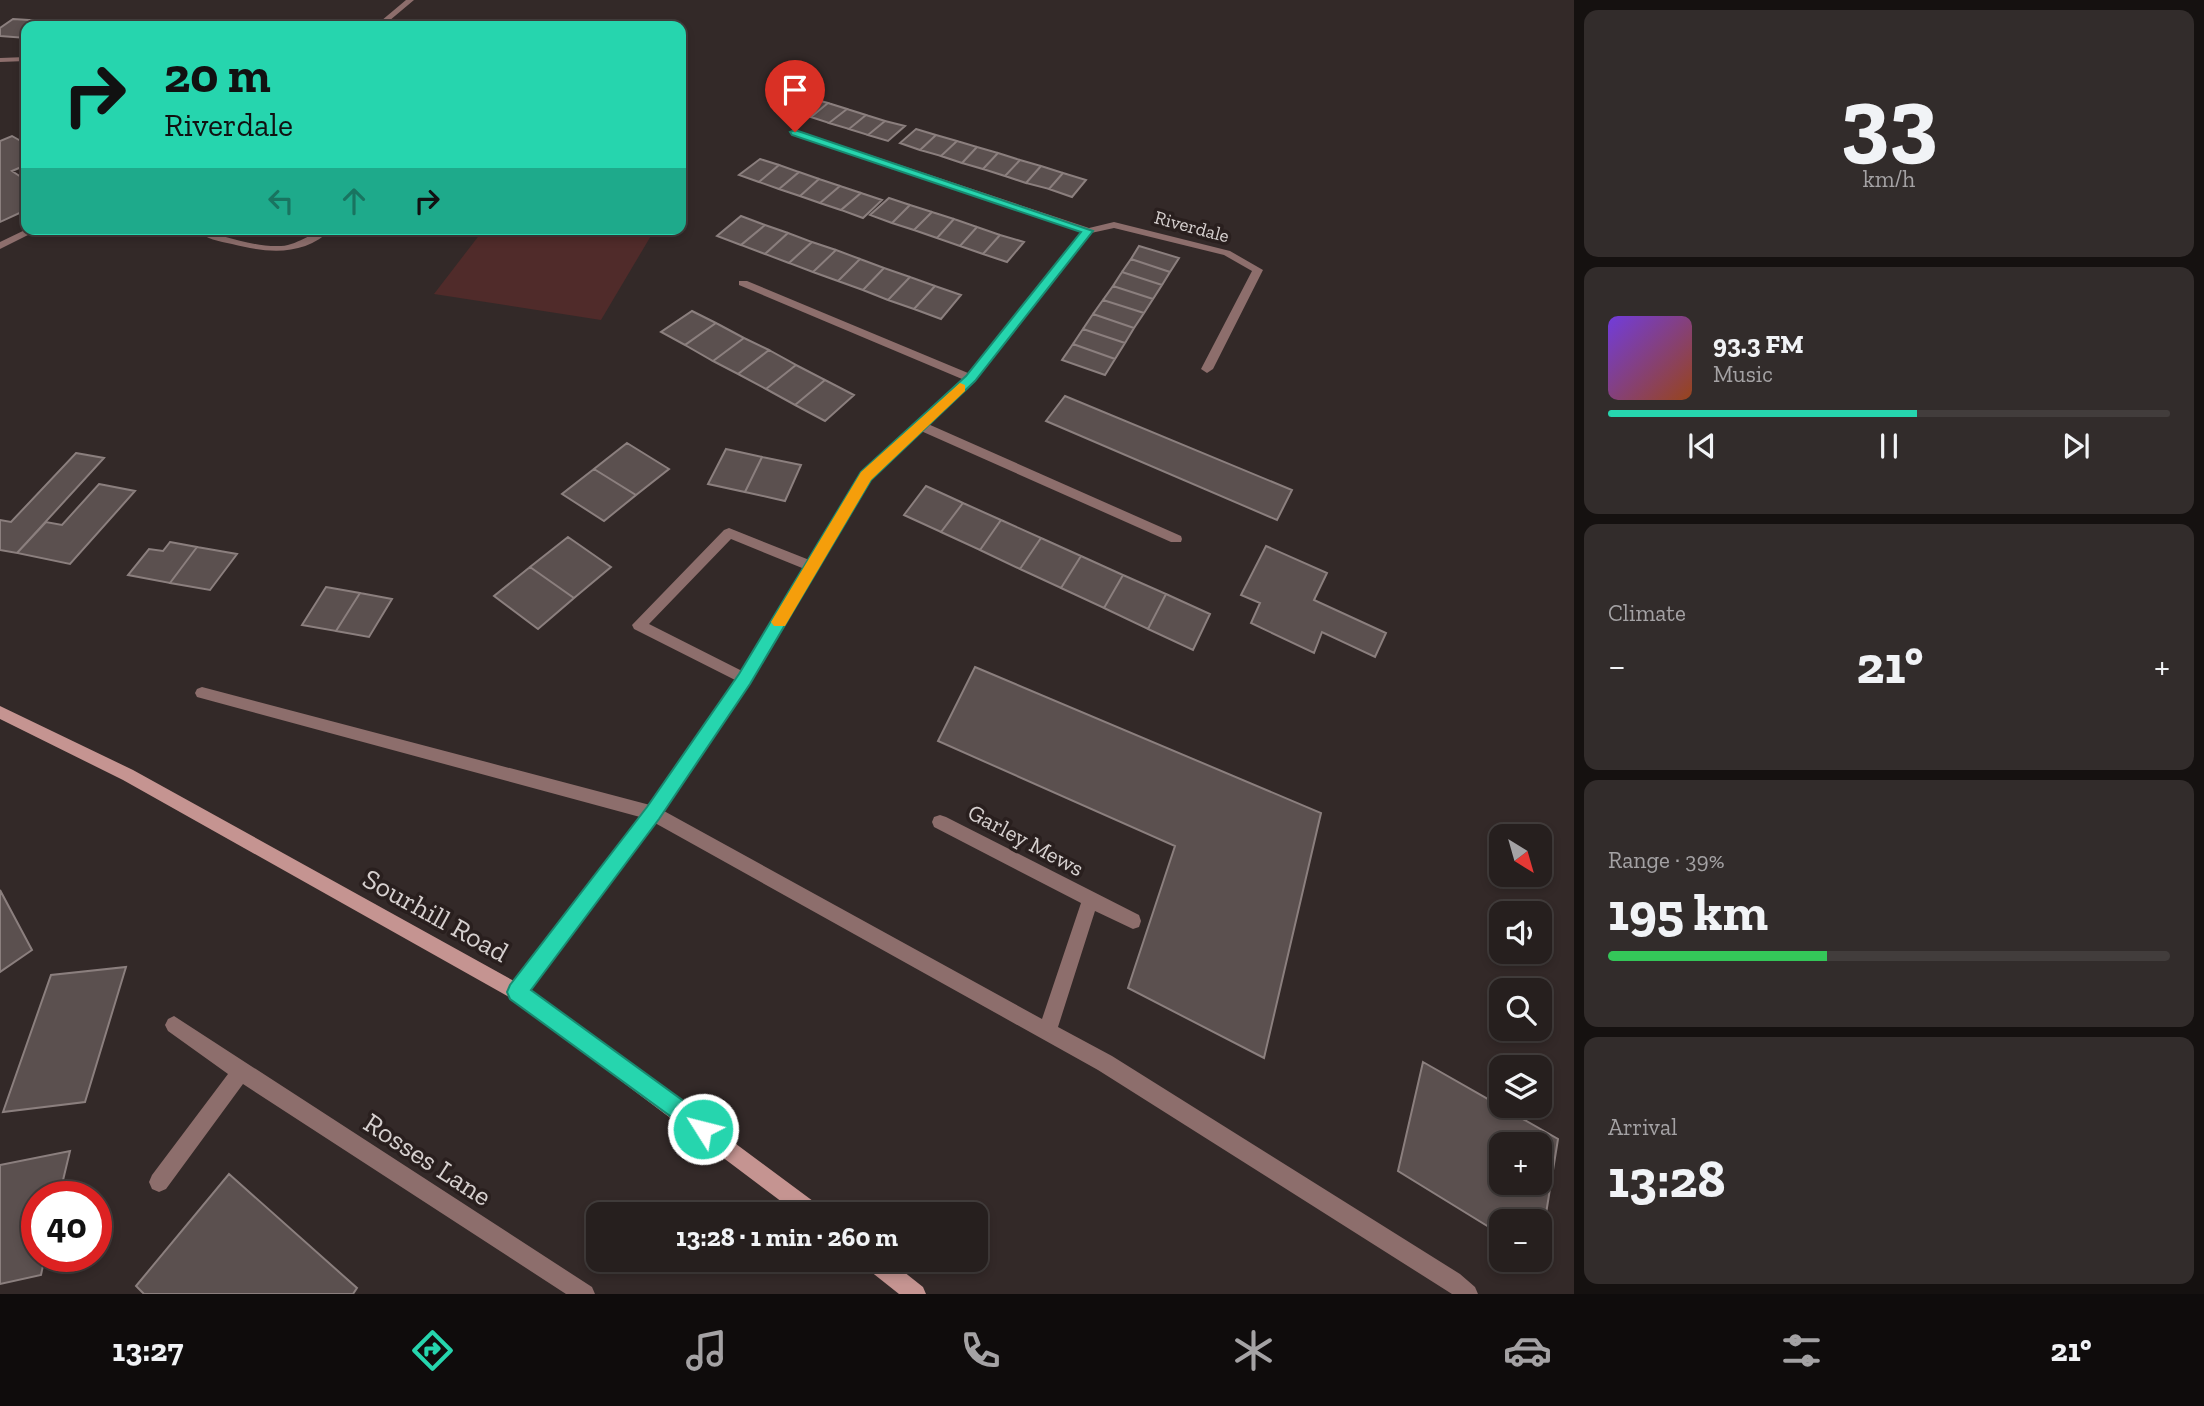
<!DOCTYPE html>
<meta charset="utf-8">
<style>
:root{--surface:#261f1e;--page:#322c2b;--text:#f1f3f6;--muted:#a4a2a4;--line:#423d3c;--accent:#26d5ae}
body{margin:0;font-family:"Zilla Slab",serif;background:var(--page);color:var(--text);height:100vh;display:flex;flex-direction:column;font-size:26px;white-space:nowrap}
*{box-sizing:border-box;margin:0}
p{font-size:23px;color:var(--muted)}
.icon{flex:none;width:38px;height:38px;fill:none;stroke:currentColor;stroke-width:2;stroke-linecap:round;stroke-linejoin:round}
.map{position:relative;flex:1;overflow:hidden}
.details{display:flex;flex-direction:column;gap:10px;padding:10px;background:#151110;width:630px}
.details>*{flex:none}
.banner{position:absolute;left:21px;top:21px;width:665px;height:214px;border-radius:14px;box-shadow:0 4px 10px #0003,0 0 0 2px var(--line);background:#26d5ae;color:#111;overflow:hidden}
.needle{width:46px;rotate:143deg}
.fabs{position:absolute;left:1489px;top:824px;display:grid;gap:14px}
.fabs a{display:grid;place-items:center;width:63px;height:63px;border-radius:14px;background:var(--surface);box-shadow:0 4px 10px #0003,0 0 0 2px var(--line);font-size:35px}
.speed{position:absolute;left:21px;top:1181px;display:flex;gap:14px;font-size:35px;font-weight:700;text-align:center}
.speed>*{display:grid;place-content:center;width:91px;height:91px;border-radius:50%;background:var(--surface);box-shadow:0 4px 10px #0003,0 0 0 2px var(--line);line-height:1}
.speed .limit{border:10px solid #d22;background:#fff;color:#111}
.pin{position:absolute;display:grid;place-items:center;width:60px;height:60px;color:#fff;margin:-72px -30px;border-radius:50% 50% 50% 0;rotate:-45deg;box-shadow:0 0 7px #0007}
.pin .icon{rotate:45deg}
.me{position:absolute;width:77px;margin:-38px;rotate:306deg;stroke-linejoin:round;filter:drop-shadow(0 0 5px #0008)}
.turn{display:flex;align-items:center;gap:24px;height:147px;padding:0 28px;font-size:32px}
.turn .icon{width:91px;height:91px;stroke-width:2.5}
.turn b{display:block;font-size:49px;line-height:60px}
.lanes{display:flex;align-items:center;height:66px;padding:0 28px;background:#0003;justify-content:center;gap:35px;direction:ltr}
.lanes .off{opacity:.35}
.big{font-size:52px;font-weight:700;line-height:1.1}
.details .card{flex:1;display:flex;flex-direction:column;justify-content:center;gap:10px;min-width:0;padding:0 24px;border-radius:14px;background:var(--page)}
.details .dial{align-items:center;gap:0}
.dial b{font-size:91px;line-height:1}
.song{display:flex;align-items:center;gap:21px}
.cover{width:84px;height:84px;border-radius:10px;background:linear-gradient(135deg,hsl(260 70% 55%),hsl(20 70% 35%))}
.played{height:7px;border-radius:4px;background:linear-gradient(90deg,var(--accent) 55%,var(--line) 55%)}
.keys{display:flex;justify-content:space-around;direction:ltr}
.heat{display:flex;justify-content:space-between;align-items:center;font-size:38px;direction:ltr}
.charge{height:10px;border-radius:5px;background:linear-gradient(90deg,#34c759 39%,var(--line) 0)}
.trip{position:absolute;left:586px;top:1202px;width:402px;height:70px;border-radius:14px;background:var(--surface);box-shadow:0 4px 10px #0003,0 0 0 2px var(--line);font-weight:700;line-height:70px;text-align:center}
.dock{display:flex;height:112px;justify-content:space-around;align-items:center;background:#0f0c0c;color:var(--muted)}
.dock .icon{width:49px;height:49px}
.dock .active{color:var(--accent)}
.dock b{font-size:32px;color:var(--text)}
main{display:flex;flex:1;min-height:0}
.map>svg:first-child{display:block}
</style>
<main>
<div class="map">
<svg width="1574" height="1294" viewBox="0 0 1574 1294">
<rect width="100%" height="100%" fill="#332928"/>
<path fill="#502b2a" d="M484 229H655L601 320 434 294Z"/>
<path fill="#5b504f" stroke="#8b7f7e" stroke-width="2" fill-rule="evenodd" d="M13 19 62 22 56 26H26V38L0 36V28Z
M791 92 810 98 792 111 774 106Z
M810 98 828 103 811 117 792 111Z
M828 103 847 109 829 123 811 117Z
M847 109 866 115 849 129 829 123Z
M866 115 885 121 868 135 849 129Z
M885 121 905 126 888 141 868 135Z
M916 129 936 135 920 150 900 143Z
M936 135 957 141 941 156 920 150Z
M12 136 26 144V165L12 171 21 177 26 175V210L0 222V141Z
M957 141 977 147 962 163 941 156Z
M977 147 998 153 983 169 962 163Z
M998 153 1020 160 1005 176 983 169Z
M760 159 779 165 759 182 739 175Z
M1020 160 1041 166 1026 183 1005 176Z
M779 165 799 172 779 189 759 182Z
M1041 166 1063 173 1049 189 1026 183Z
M799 172 819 179 800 196 779 189Z
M1063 173 1086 180 1072 197 1049 189Z
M819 179 840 186 820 203 800 196Z
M840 186 861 193 841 210 820 203Z
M861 193 882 200 863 218 841 210Z
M889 198 910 205 892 223 870 215Z
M910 205 932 212 914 230 892 223Z
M932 212 954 219 937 238 914 230Z
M741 216 765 225 741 245 717 236Z
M954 219 977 227 960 246 937 238Z
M765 225 788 233 765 254 741 245Z
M977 227 1000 235 983 254 960 246Z
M788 233 812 242 789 263 765 254Z
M1000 235 1024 242 1007 262 983 254Z
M812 242 836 250 813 272 789 263Z
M1139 246 1179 258 1170 272 1131 259Z
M836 250 860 259 838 281 813 272Z
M860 259 884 268 863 290 838 281Z
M1131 259 1170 272 1162 285 1122 272Z
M884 268 910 277 888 300 863 290Z
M1122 272 1162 285 1153 299 1113 286Z
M910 277 935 286 914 309 888 300Z
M935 286 961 295 941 319 914 309Z
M1113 286 1153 299 1144 313 1103 300Z
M1103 300 1144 313 1134 328 1093 314Z
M692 311 716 323 685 345 661 332Z
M1093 314 1134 328 1125 343 1083 329Z
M716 323 744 338 713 361 685 345Z
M1083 329 1125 343 1115 359 1073 344Z
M744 338 769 350 738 374 713 361Z
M1073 344 1115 359 1105 375 1062 360Z
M769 350 796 365 766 389 738 374Z
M796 365 825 380 795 405 766 389Z
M825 380 854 395 825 421 795 405Z
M1065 396 1292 490 1277 520 1046 421Z
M627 443 669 469 636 495 594 469Z
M726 449 762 457 745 492 708 484Z
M76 453 104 458 17 553 0 550V520L11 522Z
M762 457 801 465 785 501 745 492Z
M594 469 636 495 604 521 562 494Z
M99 484 135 491 70 564 17 553 46 522 62 525Z
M926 486 963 503 941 532 904 515Z
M963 503 1001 520 980 550 941 532Z
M1001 520 1041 538 1020 569 980 550Z
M568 537 611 567 574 598 530 567Z
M1041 538 1081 556 1061 588 1020 569Z
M170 542 197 547 170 583 128 575 149 549 163 551Z
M1266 546 1327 573 1314 600 1386 633 1375 657 1322 632 1314 653 1251 623 1260 603 1241 595Z
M197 547 237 554 210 590 170 583Z
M1081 556 1123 575 1104 608 1061 588Z
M530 567 574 598 538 629 494 596Z
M1123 575 1166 594 1148 629 1104 608Z
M326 587 360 593 336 631 302 625Z
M360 593 392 599 369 637 336 631Z
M1166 594 1210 614 1193 650 1148 629Z
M975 667 1321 813 1264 1058 1128 988 1175 846 938 741Z
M0 890 32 950 0 972Z
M126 967 85 1102 3 1112 51 975Z
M1423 1062 1558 1139 1540 1251V1222H1502V1235L1398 1171ZM1502 1144H1540V1183H1502Z
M70 1151 59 1197H37V1256H45L41 1275 0 1284V1165Z
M229 1174 357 1288 353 1294H144L136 1286Z"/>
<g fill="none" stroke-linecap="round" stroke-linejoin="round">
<path fill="#8d6e6c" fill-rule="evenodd" d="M196 229C207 229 212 234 222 236 241 241 261 247 281 246 300 245 314 229 332 229 303 257 267 253 232 244 219 241 206 240 196 229Z
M729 528 817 563 819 567 812 572 731 539 649 624 750 675 752 679 750 683 745 685 634 629 632 625 724 530Z"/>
<path fill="#8d6e6c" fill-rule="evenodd" d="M406 0H414L383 26H375Z
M26 57V61L0 62V58Z
M26 91V100L22 98V93Z
M792 131H798L1089 228 1114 222 1230 251 1263 270 1213 369 1207 373 1201 369 1252 271 1224 255 1114 228 1091 233 974 381 928 424 1181 536 1182 539 1181 542H1171L921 431 870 479 750 683 664 811 1042 1019 1081 903 934 827 932 822 934 817 940 815 946 817 1139 915 1141 921 1139 927 1133 929 1095 911 1058 1027 1112 1056 1460 1274 1475 1287 1478 1294H1452L1098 1070 655 823 523 998 517 1001 511 998 508 992 511 986 640 817 197 697 195 693 197 689 202 687 650 805 740 675 862 473 962 379 739 285V281H747L968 373 1082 232 792 135Z
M27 229H40L0 249V242Z
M174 1016 592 1287 595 1294H566L243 1084 166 1189 159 1192 152 1189 149 1182 152 1175 228 1074 168 1031 165 1025 168 1019Z"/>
<path fill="#c59491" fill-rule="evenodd" d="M0 706 133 770 523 986 821 1207 824 1214H798L511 998 123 780 0 719Z
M862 1260H889L923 1287 926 1294H899L865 1267Z"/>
</g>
<path fill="#26d5ae" stroke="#198a71" stroke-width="2" d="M795 130 1093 231 975 381 871 480 750 684 659 819 531 990 711 1121 714 1129 711 1137 703 1140 510 999 507 992 510 985 647 807 739 674 861 472 966 376 1081 232 792 135 790 132Z"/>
<path fill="#f59e0b" d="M960 383 965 385V391L871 480 785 626H774L771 622 861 472Z"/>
<g text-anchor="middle" stroke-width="7" stroke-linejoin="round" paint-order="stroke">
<g font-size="19" fill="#d6d0cf" stroke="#291f1e">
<text transform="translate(1192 226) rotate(15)" y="7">Riverdale</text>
</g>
<g font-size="23" fill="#d6d0cf" stroke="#291f1e">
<text transform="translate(1026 840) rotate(28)" y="8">Garley Mews</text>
</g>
<g font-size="28" fill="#d6d0cf" stroke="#291f1e">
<text transform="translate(436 915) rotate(29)" y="10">Sourhill Road</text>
<text transform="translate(428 1159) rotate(33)" y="10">Rosses Lane</text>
</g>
</g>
</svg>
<div class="fabs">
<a><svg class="needle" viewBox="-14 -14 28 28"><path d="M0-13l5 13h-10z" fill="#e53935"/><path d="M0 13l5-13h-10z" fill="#a4a2a4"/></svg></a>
<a><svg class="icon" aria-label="sound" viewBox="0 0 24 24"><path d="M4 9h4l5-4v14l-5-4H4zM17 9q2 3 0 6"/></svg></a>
<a><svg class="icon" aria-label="search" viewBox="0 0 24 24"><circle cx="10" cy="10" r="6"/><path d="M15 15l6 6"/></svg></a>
<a><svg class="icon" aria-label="layers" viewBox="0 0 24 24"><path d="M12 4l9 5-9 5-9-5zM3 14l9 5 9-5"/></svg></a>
<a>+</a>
<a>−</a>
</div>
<div class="speed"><div class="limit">40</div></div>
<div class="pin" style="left:795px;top:132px;background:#d93025"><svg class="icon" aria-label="arrive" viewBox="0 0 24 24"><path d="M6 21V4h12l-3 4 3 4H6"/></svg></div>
<svg class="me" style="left:703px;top:1129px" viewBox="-20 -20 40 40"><circle r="17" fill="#26d5ae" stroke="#fff" stroke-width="3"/><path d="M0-11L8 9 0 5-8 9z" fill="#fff"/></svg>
<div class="trip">13:28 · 1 min · 260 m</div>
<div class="banner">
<div class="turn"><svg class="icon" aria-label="right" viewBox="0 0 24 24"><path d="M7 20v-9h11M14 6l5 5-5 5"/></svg><div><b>20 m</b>Riverdale</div></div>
<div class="lanes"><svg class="icon off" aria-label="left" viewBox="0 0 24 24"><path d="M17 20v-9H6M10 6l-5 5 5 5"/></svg><svg class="icon off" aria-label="ahead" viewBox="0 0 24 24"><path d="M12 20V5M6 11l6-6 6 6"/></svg><svg class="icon" aria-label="right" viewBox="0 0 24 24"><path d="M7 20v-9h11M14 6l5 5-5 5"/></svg></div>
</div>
</div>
<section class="details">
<div class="card dial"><b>33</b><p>km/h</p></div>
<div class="card">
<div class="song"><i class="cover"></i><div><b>93.3 FM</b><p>Music</p></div></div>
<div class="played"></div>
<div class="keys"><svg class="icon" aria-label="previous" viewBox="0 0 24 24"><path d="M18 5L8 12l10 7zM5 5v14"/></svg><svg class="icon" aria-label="pause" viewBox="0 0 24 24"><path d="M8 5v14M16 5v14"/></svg><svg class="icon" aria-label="next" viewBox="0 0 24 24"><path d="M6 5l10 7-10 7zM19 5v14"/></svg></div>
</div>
<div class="card"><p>Climate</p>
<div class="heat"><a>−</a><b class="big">21°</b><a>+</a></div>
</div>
<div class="card"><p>Range · 39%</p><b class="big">195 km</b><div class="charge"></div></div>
<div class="card"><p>Arrival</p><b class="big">13:28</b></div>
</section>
</main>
<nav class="dock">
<b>13:27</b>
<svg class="icon active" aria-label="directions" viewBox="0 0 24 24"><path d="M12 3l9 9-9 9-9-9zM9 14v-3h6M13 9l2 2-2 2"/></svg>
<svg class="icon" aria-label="music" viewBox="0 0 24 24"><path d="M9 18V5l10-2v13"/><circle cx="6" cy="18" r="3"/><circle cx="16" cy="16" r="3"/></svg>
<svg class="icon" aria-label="phone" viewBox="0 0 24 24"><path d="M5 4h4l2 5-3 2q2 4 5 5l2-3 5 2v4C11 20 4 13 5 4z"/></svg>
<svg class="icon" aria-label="climate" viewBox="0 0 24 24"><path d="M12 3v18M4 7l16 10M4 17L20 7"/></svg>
<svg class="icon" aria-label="car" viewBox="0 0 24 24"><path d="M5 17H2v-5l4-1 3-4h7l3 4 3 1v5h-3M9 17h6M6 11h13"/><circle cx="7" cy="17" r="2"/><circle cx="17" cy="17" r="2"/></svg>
<svg class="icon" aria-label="filters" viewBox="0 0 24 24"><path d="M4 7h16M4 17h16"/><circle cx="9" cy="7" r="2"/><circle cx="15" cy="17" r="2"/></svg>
<b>21°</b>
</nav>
